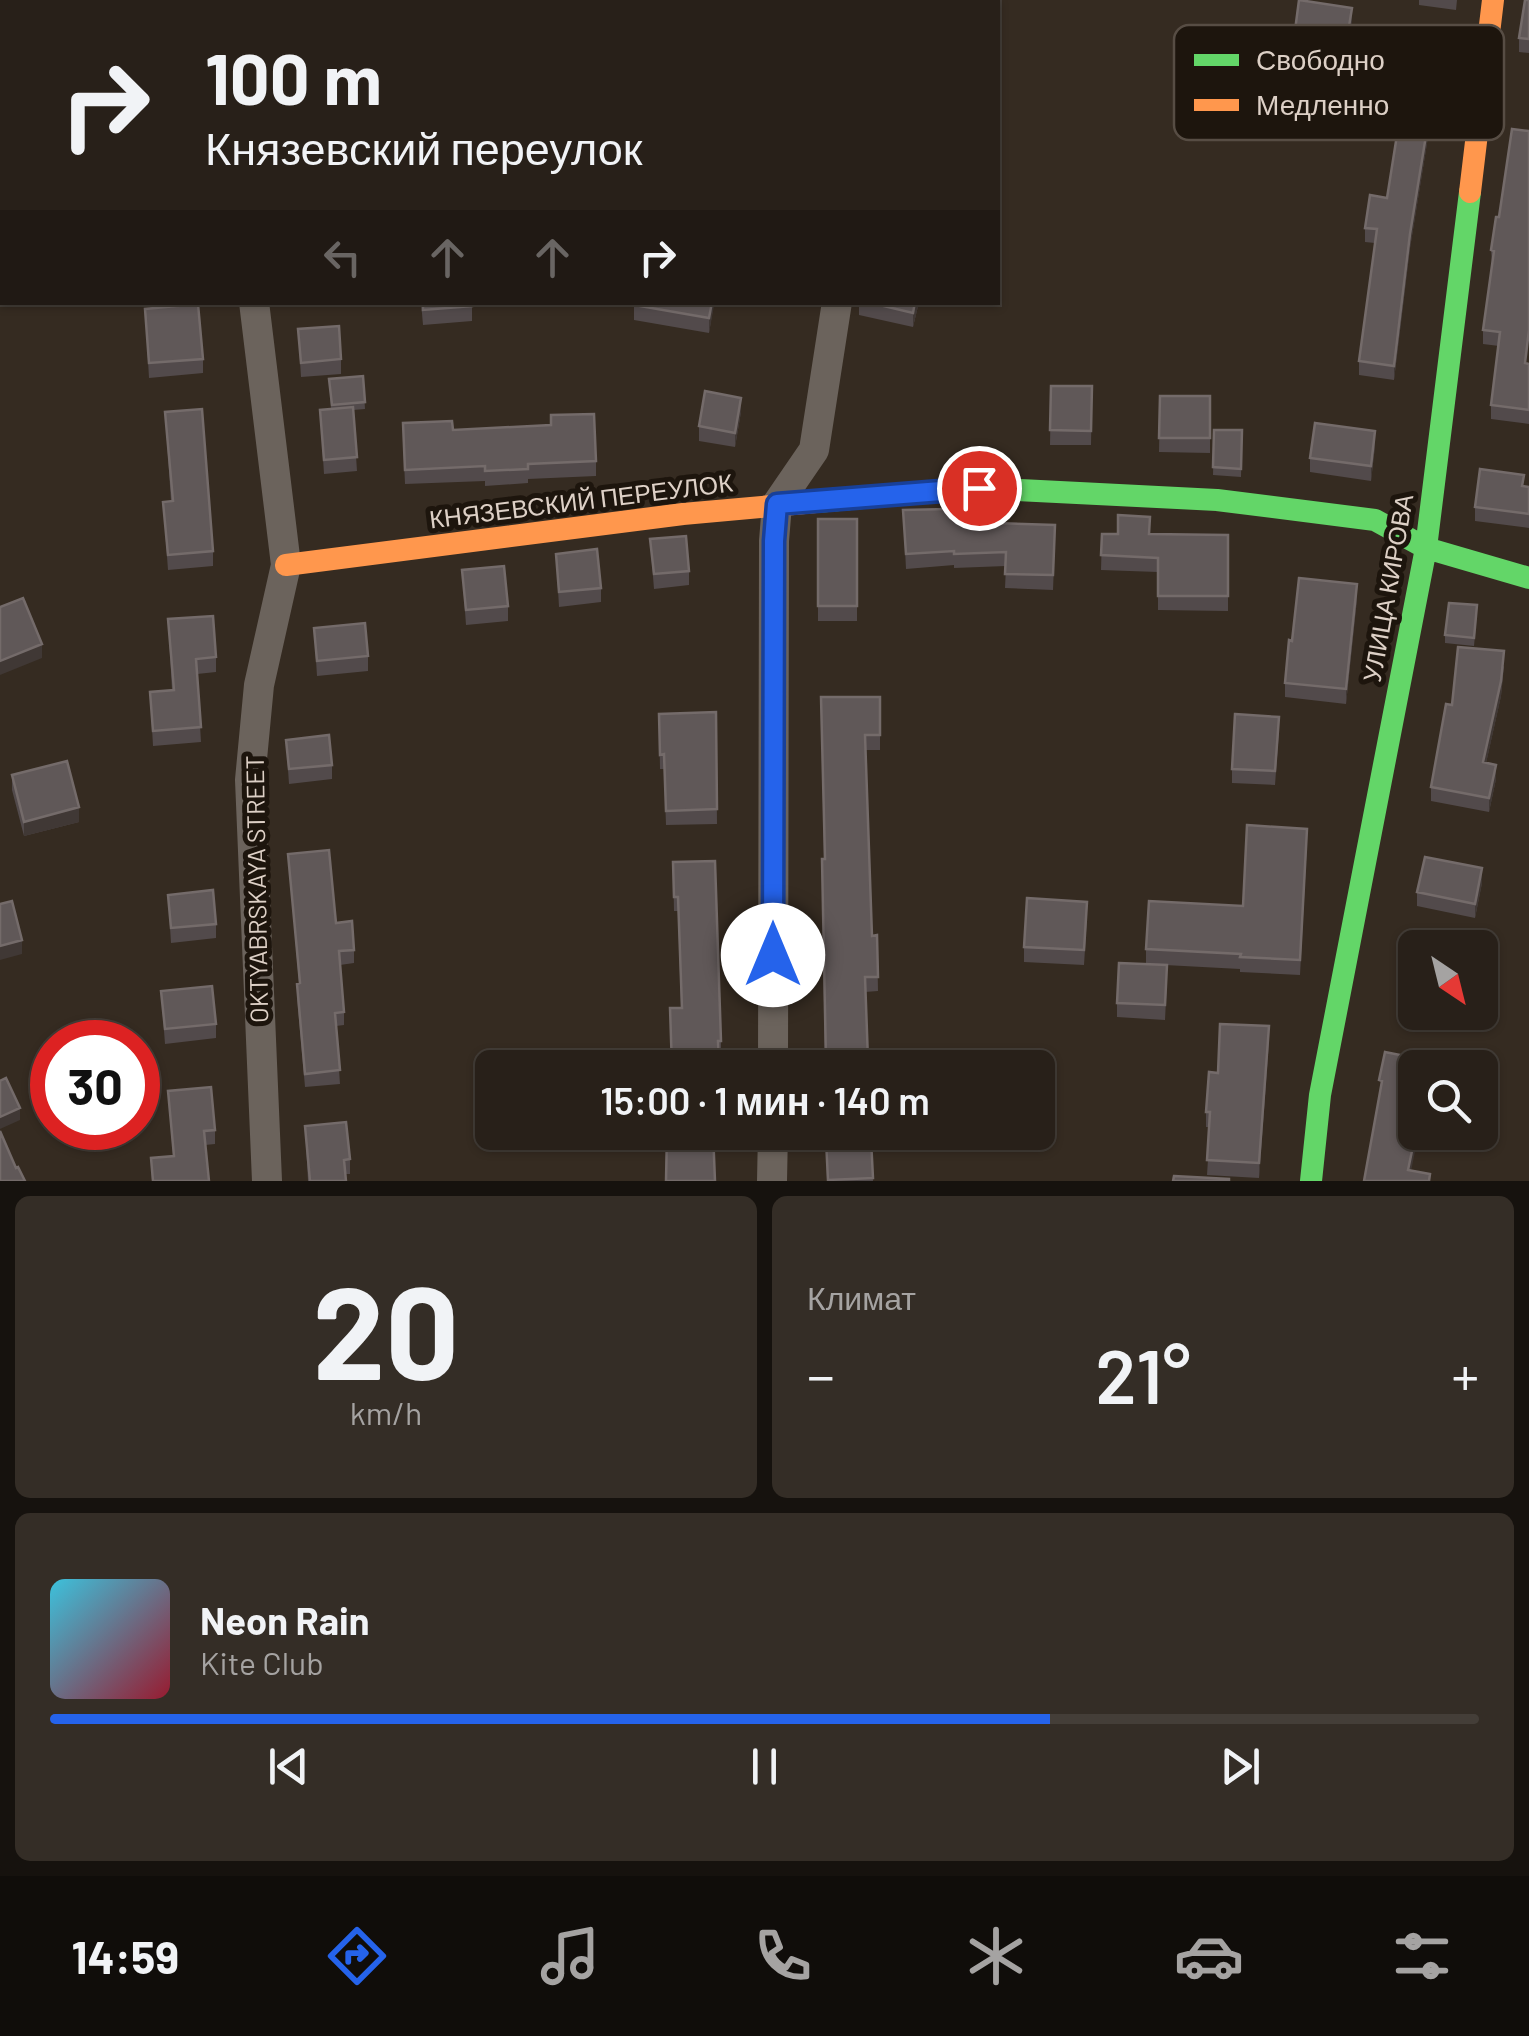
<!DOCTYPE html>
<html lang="ru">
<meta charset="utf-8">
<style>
:root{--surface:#282019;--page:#342d26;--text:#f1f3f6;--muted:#a5a3a2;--line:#443e38;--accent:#2563eb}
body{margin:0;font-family:Barlow,sans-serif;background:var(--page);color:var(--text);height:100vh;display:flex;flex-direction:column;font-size:38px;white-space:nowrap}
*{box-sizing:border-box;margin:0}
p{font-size:32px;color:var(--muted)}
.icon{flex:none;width:55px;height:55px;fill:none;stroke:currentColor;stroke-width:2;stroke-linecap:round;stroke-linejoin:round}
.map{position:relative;height:1181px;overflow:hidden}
.drawer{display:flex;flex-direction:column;gap:15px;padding:15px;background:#16120e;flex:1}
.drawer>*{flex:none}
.guide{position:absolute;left:0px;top:0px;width:1000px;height:305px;box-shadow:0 2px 8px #0004,0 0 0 2px var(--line);background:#282019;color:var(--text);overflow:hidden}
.needle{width:65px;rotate:145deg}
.tools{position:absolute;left:1398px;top:930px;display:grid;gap:20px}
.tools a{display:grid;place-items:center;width:100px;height:100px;border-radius:15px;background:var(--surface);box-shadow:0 2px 8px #0004,0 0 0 2px var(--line);font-size:50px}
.speed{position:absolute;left:30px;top:1020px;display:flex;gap:20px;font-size:50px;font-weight:700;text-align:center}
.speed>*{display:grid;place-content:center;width:130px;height:130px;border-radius:50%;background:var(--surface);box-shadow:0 2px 8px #0004,0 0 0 2px var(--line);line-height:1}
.speed .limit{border:15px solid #d22;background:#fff;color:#111}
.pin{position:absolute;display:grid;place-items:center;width:85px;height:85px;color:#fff;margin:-42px;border:5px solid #fff;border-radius:50%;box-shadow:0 2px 10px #0007}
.me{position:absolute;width:110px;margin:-55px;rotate:0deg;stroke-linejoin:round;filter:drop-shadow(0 0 8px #0008)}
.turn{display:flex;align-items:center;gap:35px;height:210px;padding:0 40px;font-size:45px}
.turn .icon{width:130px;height:130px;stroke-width:2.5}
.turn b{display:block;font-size:70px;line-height:85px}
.lanes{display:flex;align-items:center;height:95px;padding:0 40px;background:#0003;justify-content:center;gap:50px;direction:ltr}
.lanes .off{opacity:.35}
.big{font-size:75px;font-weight:600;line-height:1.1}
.drawer .card{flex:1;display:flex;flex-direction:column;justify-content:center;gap:15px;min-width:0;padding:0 35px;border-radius:15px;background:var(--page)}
.drawer .dial{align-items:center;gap:0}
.dial b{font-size:130px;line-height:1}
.song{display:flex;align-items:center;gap:30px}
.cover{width:120px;height:120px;border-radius:15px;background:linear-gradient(135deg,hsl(190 70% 55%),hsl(350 70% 35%))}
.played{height:10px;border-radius:5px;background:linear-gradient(90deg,var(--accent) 70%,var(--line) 70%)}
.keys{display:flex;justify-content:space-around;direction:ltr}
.heat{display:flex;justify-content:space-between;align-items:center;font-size:55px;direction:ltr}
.drawer .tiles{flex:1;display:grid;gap:15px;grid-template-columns:1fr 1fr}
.card:last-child{grid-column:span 2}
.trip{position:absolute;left:475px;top:1050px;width:580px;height:100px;border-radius:15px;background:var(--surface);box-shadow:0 2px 8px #0004,0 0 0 2px var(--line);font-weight:600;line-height:100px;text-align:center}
.dock{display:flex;height:160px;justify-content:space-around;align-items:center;background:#100d0a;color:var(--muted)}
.dock .icon{width:70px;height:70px}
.dock .current{color:var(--accent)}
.dock b{font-size:45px;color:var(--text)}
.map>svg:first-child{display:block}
</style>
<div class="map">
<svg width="1529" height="1181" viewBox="0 0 1529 1181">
<rect width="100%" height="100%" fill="#352b21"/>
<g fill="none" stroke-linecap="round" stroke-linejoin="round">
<path stroke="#6b635c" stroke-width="30" d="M218 0V2
M890 2 891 0
M254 302 286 565 259 685 250 780 267 1181
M773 1068 774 541 777 504 814 450 837 302
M772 1181 773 1132"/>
<path stroke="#63d668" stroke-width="22" d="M816 502 979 488 1217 500 1375 520 1426 548 1529 578
M1311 1181 1320 1095 1426 548 1470 192"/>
<path stroke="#ff974d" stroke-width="22" d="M1470 192 1493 0
M286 565 683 514 816 502"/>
</g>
<path fill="#524a4b" d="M0 0 2 2V115H0Z
M282 0H323V2H282Z
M1419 0H1457L1456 10 1419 5Z
M1529 0V53L1519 52V38Z
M1352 22 1346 60 1294 53V38Z
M1435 94 1410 248 1394 380 1359 375V361L1375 243 1365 242V228L1387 198 1398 129 1391 128V115Z
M1499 217 1526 363 1529 364V424L1491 419V405L1499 346 1483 344V330L1492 264 1491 250Z
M421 302H472V321L423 325Z
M634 302H714L709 333 634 320Z
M767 302H789L788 306Z
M859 302H919L913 327 859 315Z
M145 309 203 359V373L149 378Z
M298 329 341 359V374L301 377Z
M363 376 365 409 353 410 357 471 324 474 320 410 331 409 329 379Z
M1051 386H1092L1091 445H1050Z
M1160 396H1210V453L1159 452Z
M165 412 213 551V566L168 570 163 502 171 501Z
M741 412 735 447 699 441V426Z
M453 430 596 461V476L528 479V483L485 486V481L405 484 403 438Z
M1214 430H1242L1241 477 1213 475Z
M1375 446 1371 481 1310 472V458Z
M1524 486 1529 487V528L1475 521V507Z
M903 510 996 523 1055 540 1053 590 1005 588 1006 566 954 568V565L906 569Z
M818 519H857V621H818Z
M1102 534 1228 535V611L1158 610V572L1101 570Z
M650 539 689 571V585L654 589Z
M556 554 601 588V602L559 607Z
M462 570 508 606V621L466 625Z
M1357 599 1346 704 1285 697V683L1292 641Z
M1477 613 1474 646 1445 643V635Z
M168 619 216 657V672L197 674 201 742 153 746 150 692 172 690Z
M314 628 368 656V671L317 676Z
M1504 666 1501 696 1486 763 1496 779 1489 812 1431 801V787L1452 705Z
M821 697H880V750H866L872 936 877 935 878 991 865 992 868 1068H825L822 874 824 859Z
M716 712 717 824 666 825 664 769H660L659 714Z
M1279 731 1275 785 1232 783V769Z
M286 740 332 765V779L289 784Z
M12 775 79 822 24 836 12 790Z
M1307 843 1300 975 1240 972V969L1146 964V949L1243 906Z
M288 854 354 950V963L340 965 344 1012V1025L336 1026 340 1084 305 1087 297 997V984L299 983Z
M673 862 721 1041V1056H718L681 1008 678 911H674Z
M1482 883 1475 918 1417 906V892Z
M168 895 216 924V938L171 943Z
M1087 917 1084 965 1024 962V947Z
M1415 978V1012H1471L1467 1032 1405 1019V1004Z
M1167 980 1165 1020 1117 1017V1003Z
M161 991 216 1024V1038L165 1044Z
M1269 1041 1259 1178 1207 1175 1210 1127H1206V1112L1218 1073Z
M168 1091 215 1130V1144L205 1145 209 1181H152L151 1158 173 1156Z
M305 1126 350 1159V1174H345L346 1181H308Z
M667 1132H721V1138H714Z
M871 1139 873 1181H827L826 1140Z"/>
<path fill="#403835" d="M1352 8V22L1346 60V45Z
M1435 80V94L1410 248 1394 380V366L1410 234Z
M712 302H714V306L709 333V318Z
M915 302H919L913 327V313Z
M741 398V412L735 447V433Z
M1375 431V446L1371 481V466Z
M1357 584V599L1346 704V689Z
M42 644V658L0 675V661Z
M1504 651 1501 696 1483 777V762Z
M1496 765V779L1489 812V798Z
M79 807V822L24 836V822Z
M1482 868V883L1475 918V904Z
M22 940V954L0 960V946Z
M1468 1012H1471L1467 1032V1017Z
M1269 1026V1041L1259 1178V1163Z
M20 1108V1120L0 1129V1117Z
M1416 1132H1419L1409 1181 1408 1170Z"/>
<path fill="#605858" stroke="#746b6a" stroke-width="2.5" d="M0 0H67V2H2V100H0Z
M138 0H180V2H138Z
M801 0H834L833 2H800Z
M912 0H941L940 2H911Z
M1299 0 1352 8 1346 45 1294 38Z
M1525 0H1529V39L1519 38Z
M1396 74 1435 80 1410 234 1394 366 1359 361 1377 229 1365 228 1370 195 1387 198 1400 116 1391 115Z
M1512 129 1529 131V330L1525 363 1529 364V410L1491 405 1500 332 1483 330 1494 251 1491 250 1496 217H1499Z
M423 302H472V306L423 310Z
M634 302H712L709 318 634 305Z
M867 302H915L913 313Z
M198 304 203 359 149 363 145 309Z
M339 326 341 359 301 363 298 329Z
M363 376 365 402 332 405 329 379Z
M1051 386H1092L1091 431 1050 430Z
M705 391 741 398 735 433 699 426Z
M1160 396H1210V438H1159Z
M353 407 357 457 324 460 320 410Z
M202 409 213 551 168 555 163 502 173 501 165 412Z
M594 414 596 461 528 464V469L485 471V466L405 470 403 423 452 421 453 430 551 425V415Z
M1315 423 1375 431 1371 466 1310 458Z
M1214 430H1242L1241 469 1213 467Z
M1480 469 1524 475 1522 486 1529 487V514L1475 507Z
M995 508 996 523 1055 525 1053 575 1005 574 1006 552 954 554V551L906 554 903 510Z
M1118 515 1150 517 1149 534 1228 535V596H1158V558L1101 555 1102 534H1118Z
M818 519H857V606H818Z
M686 536 689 571 654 574 650 539Z
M597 549 601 588 559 592 556 554Z
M504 566 508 606 466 610 462 570Z
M1299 578 1357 584 1346 689 1285 683 1289 640 1292 641Z
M23 598 42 644 0 661V607Z
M1449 603 1477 605 1474 638 1445 635Z
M213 616 216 657 196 659 201 727 153 731 150 692 174 690 168 619Z
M365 623 368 656 317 661 314 628Z
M1458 647 1504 651 1501 681 1483 762 1496 765 1489 798 1431 787 1446 704 1452 705Z
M821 697H880V735H865L872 936 877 935 878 977H865L868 1060 826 1062 822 859H825Z
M716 712 717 809 666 811 664 754 660 755 659 714Z
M1235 714 1279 717 1275 771 1232 769Z
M329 735 332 765 289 769 286 740Z
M67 761 79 807 24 822 12 775Z
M1247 825 1307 829 1300 960 1240 957 1241 954 1146 949 1149 901 1243 906Z
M329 850 336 923 352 921 354 950 339 951 344 1012 335 1013 340 1070 305 1074 297 984 300 983 288 854Z
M1425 857 1482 868 1475 904 1417 892Z
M715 861 721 1041H718L719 1068H672L670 1008H682L678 897H674L673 862Z
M213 890 216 924 171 928 168 895Z
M1027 898 1087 902 1084 950 1024 947Z
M12 901 22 940 0 946V904Z
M1119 963 1167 965 1165 1005 1117 1003Z
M1410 977 1415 978V1006L1405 1004Z
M212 986 216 1024 165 1029 161 991Z
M1445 1012H1468L1467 1017Z
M1220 1024 1269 1026 1259 1163 1207 1160 1210 1112H1206L1209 1072 1218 1073Z
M1385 1052 1425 1060 1423 1068H1415V1110L1413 1119 1415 1120 1416 1132 1408 1170 1430 1174 1429 1181H1364L1382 1081 1379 1080Z
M6 1078 20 1108 0 1117V1081Z
M211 1087 215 1130 204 1131 209 1181H153L151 1158 174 1156 168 1091Z
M346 1122 350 1159 344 1160 346 1181H310L305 1126Z
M0 1131 16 1168 18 1167 25 1181H0Z
M667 1132H713L715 1181H666Z
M871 1139 873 1178 828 1180 826 1140Z
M1174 1176 1229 1179V1181H1173Z"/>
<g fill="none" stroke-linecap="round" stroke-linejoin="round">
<defs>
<path id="route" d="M773 955 774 541 777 504 979 488"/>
</defs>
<use href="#route" stroke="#184099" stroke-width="25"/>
<use href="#route" stroke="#2563eb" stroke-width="18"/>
</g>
<g text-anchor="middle" stroke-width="10" stroke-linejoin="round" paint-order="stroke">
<g font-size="25" fill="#ddd0c6" stroke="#1d150d">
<text transform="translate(581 501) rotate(-7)" y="9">КНЯЗЕВСКИЙ ПЕРЕУЛОК</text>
<text transform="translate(1388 588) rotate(-80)" y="9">УЛИЦА КИРОВА</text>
<text transform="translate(257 889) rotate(-91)" y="9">OKTYABRSKAYA STREET</text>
</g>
</g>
<rect x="1174" y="25" width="330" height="115" rx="15" fill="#1d150d" stroke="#574d44" stroke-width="2.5"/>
<rect x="1194" y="54" width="45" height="12" fill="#63d668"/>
<rect x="1194" y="99" width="45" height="12" fill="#ff974d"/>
<g font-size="28" fill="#ddd0c6">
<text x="1256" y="70">Свободно</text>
<text x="1256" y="115">Медленно</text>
</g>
</svg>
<div class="tools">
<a><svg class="needle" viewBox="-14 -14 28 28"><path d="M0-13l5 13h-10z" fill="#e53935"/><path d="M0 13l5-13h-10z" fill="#a5a3a2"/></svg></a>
<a><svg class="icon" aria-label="search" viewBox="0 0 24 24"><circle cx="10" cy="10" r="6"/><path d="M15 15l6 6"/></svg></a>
</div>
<div class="speed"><div class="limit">30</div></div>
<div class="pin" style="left:979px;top:488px;background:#d93025"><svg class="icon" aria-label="arrive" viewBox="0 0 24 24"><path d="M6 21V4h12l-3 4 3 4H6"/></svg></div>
<svg class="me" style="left:773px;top:955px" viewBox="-20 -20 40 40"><circle r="19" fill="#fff"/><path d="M0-13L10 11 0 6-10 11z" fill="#2563eb"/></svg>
<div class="trip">15:00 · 1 мин · 140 m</div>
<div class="guide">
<div class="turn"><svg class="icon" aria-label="right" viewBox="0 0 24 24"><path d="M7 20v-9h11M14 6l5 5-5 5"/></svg><div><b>100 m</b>Князевский переулок</div></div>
<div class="lanes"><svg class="icon off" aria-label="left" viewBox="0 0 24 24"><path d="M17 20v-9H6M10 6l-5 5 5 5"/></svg><svg class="icon off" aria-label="ahead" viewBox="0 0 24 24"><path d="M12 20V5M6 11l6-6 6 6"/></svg><svg class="icon off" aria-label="ahead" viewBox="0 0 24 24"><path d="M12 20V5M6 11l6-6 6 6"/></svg><svg class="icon" aria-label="right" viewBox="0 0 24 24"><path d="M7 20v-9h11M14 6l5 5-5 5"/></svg></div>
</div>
</div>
<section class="drawer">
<div class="tiles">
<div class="card dial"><b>20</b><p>km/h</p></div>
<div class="card"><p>Климат</p>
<div class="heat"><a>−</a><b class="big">21°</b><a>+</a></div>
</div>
<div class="card">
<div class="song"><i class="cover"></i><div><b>Neon Rain</b><p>Kite Club</p></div></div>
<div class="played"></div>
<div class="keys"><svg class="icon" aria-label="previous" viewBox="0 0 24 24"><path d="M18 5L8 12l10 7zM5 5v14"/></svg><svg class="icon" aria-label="pause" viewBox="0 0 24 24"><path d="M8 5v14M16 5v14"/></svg><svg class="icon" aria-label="next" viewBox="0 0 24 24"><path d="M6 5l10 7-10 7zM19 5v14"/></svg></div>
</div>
</div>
</section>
<nav class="dock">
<b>14:59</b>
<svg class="icon current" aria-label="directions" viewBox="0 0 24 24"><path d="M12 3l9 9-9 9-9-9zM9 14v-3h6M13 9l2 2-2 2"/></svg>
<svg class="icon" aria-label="music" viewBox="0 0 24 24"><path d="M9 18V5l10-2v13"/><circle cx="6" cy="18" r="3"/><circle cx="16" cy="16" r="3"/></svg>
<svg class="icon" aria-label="phone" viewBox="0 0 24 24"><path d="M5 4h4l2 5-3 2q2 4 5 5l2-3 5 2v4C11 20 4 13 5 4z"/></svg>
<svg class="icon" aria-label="climate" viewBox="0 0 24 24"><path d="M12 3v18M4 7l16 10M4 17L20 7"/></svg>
<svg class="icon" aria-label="car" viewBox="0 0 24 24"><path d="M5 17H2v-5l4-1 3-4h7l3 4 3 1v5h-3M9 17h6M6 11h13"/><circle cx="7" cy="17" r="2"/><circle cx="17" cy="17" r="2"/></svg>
<svg class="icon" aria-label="filters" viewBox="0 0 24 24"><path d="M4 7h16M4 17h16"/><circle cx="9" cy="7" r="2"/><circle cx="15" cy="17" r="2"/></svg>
</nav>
